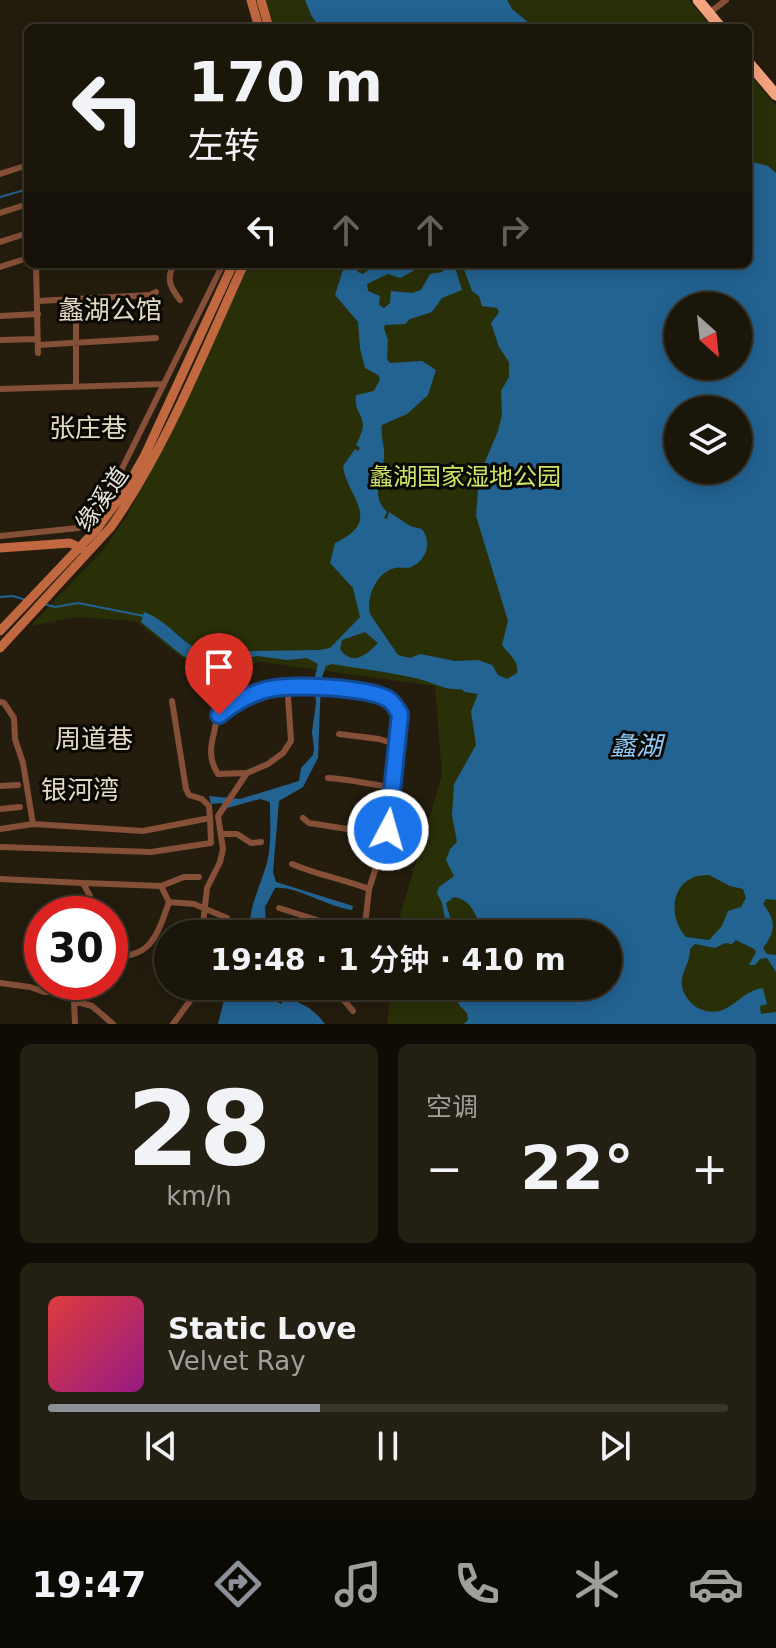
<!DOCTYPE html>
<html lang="zh">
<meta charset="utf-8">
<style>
:root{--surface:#1b160a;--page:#241f13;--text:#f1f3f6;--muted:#a09f9c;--line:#39352b;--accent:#8c9099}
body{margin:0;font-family:"DejaVu Sans","Noto Sans SC",sans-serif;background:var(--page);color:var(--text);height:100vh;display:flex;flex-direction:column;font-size:30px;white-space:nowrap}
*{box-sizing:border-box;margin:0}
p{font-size:26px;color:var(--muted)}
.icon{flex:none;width:44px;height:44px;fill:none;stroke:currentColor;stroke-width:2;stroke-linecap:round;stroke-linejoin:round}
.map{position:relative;height:1024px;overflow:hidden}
.drawer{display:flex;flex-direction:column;gap:20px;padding:20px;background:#0f0c06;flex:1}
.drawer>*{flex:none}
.banner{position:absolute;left:24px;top:24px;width:728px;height:244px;border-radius:12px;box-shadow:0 4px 20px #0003,0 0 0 2px var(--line);background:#1b160a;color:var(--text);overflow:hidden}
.needle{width:52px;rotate:153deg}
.buttons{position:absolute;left:664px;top:292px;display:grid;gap:16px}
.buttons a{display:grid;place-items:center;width:88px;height:88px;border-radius:50%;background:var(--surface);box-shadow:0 4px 20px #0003,0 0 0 2px var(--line);font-size:40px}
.speed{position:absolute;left:24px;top:896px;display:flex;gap:16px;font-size:40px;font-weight:700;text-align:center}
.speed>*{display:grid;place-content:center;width:104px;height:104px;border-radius:50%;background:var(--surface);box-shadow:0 4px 20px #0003,0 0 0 2px var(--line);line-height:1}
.speed .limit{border:12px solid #d22;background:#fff;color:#111}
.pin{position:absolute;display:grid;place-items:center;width:68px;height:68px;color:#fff;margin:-82px -34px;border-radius:50% 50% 50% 0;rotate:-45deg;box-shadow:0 0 8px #0007}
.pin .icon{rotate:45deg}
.me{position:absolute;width:88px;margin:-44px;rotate:6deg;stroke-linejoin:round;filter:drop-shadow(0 0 6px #0008)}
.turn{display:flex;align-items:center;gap:28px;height:168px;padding:0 32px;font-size:36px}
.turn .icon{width:104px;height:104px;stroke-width:2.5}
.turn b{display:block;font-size:56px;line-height:68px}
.lanes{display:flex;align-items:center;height:76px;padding:0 32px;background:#0003;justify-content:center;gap:40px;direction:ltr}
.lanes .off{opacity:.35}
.big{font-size:60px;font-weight:600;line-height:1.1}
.drawer .widget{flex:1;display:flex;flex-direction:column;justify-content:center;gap:12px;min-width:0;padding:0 28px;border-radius:12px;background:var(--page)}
.drawer .dial{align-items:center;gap:0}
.dial b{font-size:104px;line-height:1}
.song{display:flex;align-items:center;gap:24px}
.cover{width:96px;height:96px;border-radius:12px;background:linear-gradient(135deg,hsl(0 70% 55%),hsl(310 70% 35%))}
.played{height:8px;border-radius:4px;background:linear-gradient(90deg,var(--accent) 40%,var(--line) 40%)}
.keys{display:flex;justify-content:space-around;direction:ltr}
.heat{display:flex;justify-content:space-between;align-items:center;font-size:44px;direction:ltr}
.drawer .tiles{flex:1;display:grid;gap:20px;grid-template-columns:1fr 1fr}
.widget:last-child{grid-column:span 2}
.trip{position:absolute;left:154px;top:920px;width:468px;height:80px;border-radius:40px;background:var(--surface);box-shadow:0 4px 20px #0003,0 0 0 2px var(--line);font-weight:600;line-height:80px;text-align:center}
.menu{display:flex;height:128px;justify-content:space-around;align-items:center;background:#0b0904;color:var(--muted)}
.menu .icon{width:56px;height:56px}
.menu .selected{color:var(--accent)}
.menu b{font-size:36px;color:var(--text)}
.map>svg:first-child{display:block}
</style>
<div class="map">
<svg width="776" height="1024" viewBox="0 0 776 1024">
<rect width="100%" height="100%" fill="#241d0e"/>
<path fill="#293008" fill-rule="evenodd" d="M266 0H689L712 28H274Z
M748 72 776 106V1024H387L392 986H608V934H398L401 912 442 775 435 686 261 662 213 671 184 659 135 621 78 617 30 626 104 549 129 513 249 264H748ZM678 306H738V366H678ZM678 410H738V470H678Z"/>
<path fill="#236392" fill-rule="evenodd" d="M305 0H507L512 9 535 28H321L312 17Z
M748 161 768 166 776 173V900L766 899 763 904C776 920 776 931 763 948L767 954 776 955V972L767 958 760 959 755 965H749L756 952 754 949 736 940 732 944 725 943 715 948 695 944 690 949C691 962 680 972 682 986 683 994 689 1002 696 1007 728 1024 737 991 763 988L767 1004 760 1006 761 1014 776 1012V1024H464L468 1020 467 1013 460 1006 454 994 456 986H608V934H448L442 903 437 893 439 887 454 876 446 860 450 849 457 842 452 816 454 784 476 745 471 711 478 694 465 692 461 689C446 691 434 683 419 679 390 672 361 669 332 664L326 666 321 680 318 758 303 787 279 801 273 872 276 882 353 906 352 910C327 907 297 886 275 888L265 907 266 928 291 934H250C248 908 259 890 266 866 272 847 270 822 270 802L260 799 227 808 221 803 211 804 209 796 240 799 299 781 301 768 313 755 314 749 312 732 316 703 314 680 318 664 307 658 287 660 257 656 207 666 183 656 141 622 144 612C167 620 180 642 203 652L319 650 330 648 360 617 353 588 330 563 335 543C385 520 346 496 343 466L355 449 358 451 360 448 356 445C359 439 363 431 363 424 361 412 354 410 356 395L374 391 380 379 378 375 365 368 360 348 358 322 335 295 343 270 339 264H356L358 272 363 274 376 264H398L400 270 408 264H415L413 271 400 278 388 274 367 284 368 291 380 296 379 305 384 308 390 303 391 291 412 293 421 290 430 274 442 272 447 264H454L462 290 442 298 432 312 410 319 405 324 385 325 384 328 388 340 387 359 390 363 422 361 436 370 428 395 407 414 382 425C380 436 385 446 384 457 382 478 370 495 387 512L384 518 387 519 389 512 410 526 422 529C432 542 427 559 413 566 406 570 402 566 395 568 376 572 366 598 370 614L398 655 410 658 420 654 455 661 478 660 492 665 498 675 507 679 517 673C519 660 509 655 502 645L508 621 476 516 479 476 498 431 502 415 501 391 509 377V362L499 347 491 323 499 312 497 308 482 306 479 296 472 291 462 264H748ZM678 306H738V366H678ZM678 410H738V470H678ZM365 632 378 643C366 655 353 667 340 649L342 640ZM709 875 730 886 743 889 746 898 741 907 728 911 722 926 709 940 686 937C665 914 673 873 709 875ZM454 897C468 900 472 907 478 920L471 928H457L451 921 446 903Z
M239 986H261L266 996 281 1004 285 998C303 1003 314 1009 325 1024H218L224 1000Z"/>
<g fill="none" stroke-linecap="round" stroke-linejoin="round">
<path stroke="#236392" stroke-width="2" d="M0 197 28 189
M0 597 13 596 26 600
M44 604 55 607 78 603 144 616"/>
<path stroke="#864f37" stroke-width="6" d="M709 13 726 0
M0 174 28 165
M0 213 28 204
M0 242 28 233
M36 264 38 353
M174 264C166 279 170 287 180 300
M0 267 28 258
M76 299V387
M38 301 150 295 156 292
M0 316 38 314
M0 340 38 339
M38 345 156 338
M0 389 164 384
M0 536 78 528 89 520 110 493 223 264
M172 701 186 789 189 795 202 799 209 806 210 818
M0 702 4 703 14 718 15 739 23 763 33 824
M339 734 379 739 398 745
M247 773 218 774C209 760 210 748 214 733 215 728 216 719 219 715 241 681 357 681 389 700 395 703 397 708 400 714L388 830 369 889 364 934
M328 778C350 779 371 785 393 787
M0 786 18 785
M0 809 20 807
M303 818 309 823 360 831 384 843
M0 829 33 824 143 831 210 818 211 843 151 852 0 847
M221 834H237L251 843 261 842
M292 864C317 875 343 879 369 889
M0 879 83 883 90 896 87 914
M83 883 161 886 169 902 194 904 227 918
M161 886 184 877H199
M279 908 336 926 365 929
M202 934 207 888 220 862 223 849 218 816 247 773 268 764 283 753 291 741 288 696 295 688
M110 956C151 959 157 936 169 902
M77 982 74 1001 92 1006 113 1024
M0 983 30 987 44 992H75
M332 986 353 1011
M368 986 370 989
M74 1001 75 1024
M173 1024 201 986"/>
<path stroke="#c16841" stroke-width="9" d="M251 0 259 28
M261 0 269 28
M0 548 70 543 83 549
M0 631 96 530 124 492 145 455 233 264
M0 648 111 527C167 447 203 353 244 264"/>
<path stroke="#f6a380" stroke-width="11" d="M698 0 721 28
M748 62 776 95"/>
</g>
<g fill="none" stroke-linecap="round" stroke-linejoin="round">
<defs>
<path id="route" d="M219 715C232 704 251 693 269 689 295 684 366 687 388 699 394 703 396 708 400 714L388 830"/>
</defs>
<use href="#route" stroke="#114b97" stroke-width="20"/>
<use href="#route" stroke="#1a73e8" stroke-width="14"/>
</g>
<g text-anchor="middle" stroke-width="6" stroke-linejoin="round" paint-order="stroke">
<g font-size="24" fill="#cee566" stroke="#0a0803">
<text x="465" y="485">蠡湖国家湿地公园</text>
</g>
<g font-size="24" fill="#e9e5db" stroke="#0a0803">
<text transform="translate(102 499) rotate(-55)" y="8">缘溪道</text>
</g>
<g font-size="26" fill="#e2d9c5" stroke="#0a0803">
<text x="110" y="319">蠡湖公馆</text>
<text x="88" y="437">张庄巷</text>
<text x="94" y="748">周道巷</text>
<text x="80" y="799">银河湾</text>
</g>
<g font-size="26" font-style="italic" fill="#8fcafb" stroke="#0a0803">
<text x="636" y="755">蠡湖</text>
</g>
</g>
</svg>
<div class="buttons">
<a><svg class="needle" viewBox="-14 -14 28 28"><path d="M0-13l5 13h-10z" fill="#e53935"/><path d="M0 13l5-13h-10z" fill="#a09f9c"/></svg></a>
<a><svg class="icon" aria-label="layers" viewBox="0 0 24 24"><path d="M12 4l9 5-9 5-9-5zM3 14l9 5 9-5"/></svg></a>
</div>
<div class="speed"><div class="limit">30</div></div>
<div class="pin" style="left:219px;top:715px;background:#d93025"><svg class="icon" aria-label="arrive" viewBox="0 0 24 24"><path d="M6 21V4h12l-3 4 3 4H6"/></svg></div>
<svg class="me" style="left:388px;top:830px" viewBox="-20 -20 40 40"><circle r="17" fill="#1a73e8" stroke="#fff" stroke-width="3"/><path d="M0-11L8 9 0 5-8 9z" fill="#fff"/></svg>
<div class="trip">19:48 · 1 分钟 · 410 m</div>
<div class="banner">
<div class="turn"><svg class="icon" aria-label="left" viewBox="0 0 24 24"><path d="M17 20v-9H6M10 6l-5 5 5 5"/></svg><div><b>170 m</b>左转</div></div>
<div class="lanes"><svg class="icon" aria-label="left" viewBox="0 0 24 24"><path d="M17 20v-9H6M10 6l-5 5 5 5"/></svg><svg class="icon off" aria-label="ahead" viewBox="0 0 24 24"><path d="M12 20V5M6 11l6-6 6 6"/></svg><svg class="icon off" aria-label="ahead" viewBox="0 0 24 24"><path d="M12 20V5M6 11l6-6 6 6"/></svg><svg class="icon off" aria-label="right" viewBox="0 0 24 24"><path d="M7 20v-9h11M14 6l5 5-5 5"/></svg></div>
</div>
</div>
<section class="drawer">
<div class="tiles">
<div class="widget dial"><b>28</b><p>km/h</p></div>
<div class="widget"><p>空调</p>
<div class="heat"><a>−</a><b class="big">22°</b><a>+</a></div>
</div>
<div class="widget">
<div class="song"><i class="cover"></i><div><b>Static Love</b><p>Velvet Ray</p></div></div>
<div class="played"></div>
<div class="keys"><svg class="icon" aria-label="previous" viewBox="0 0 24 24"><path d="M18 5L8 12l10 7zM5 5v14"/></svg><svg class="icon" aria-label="pause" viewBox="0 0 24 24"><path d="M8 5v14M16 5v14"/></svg><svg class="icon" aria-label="next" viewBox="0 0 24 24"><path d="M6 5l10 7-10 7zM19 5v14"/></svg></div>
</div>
</div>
</section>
<nav class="menu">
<b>19:47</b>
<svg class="icon selected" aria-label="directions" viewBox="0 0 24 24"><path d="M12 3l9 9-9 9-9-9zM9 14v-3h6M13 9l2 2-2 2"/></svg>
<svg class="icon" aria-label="music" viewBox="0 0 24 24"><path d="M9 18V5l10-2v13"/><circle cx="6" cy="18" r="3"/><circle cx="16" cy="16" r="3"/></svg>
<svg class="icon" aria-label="phone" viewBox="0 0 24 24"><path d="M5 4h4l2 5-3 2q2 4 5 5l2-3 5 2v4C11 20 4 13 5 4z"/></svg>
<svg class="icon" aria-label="climate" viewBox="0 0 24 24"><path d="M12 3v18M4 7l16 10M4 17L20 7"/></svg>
<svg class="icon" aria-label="car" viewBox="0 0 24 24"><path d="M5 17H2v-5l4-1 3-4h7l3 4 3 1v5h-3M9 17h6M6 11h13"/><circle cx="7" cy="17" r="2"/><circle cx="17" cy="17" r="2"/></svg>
</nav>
